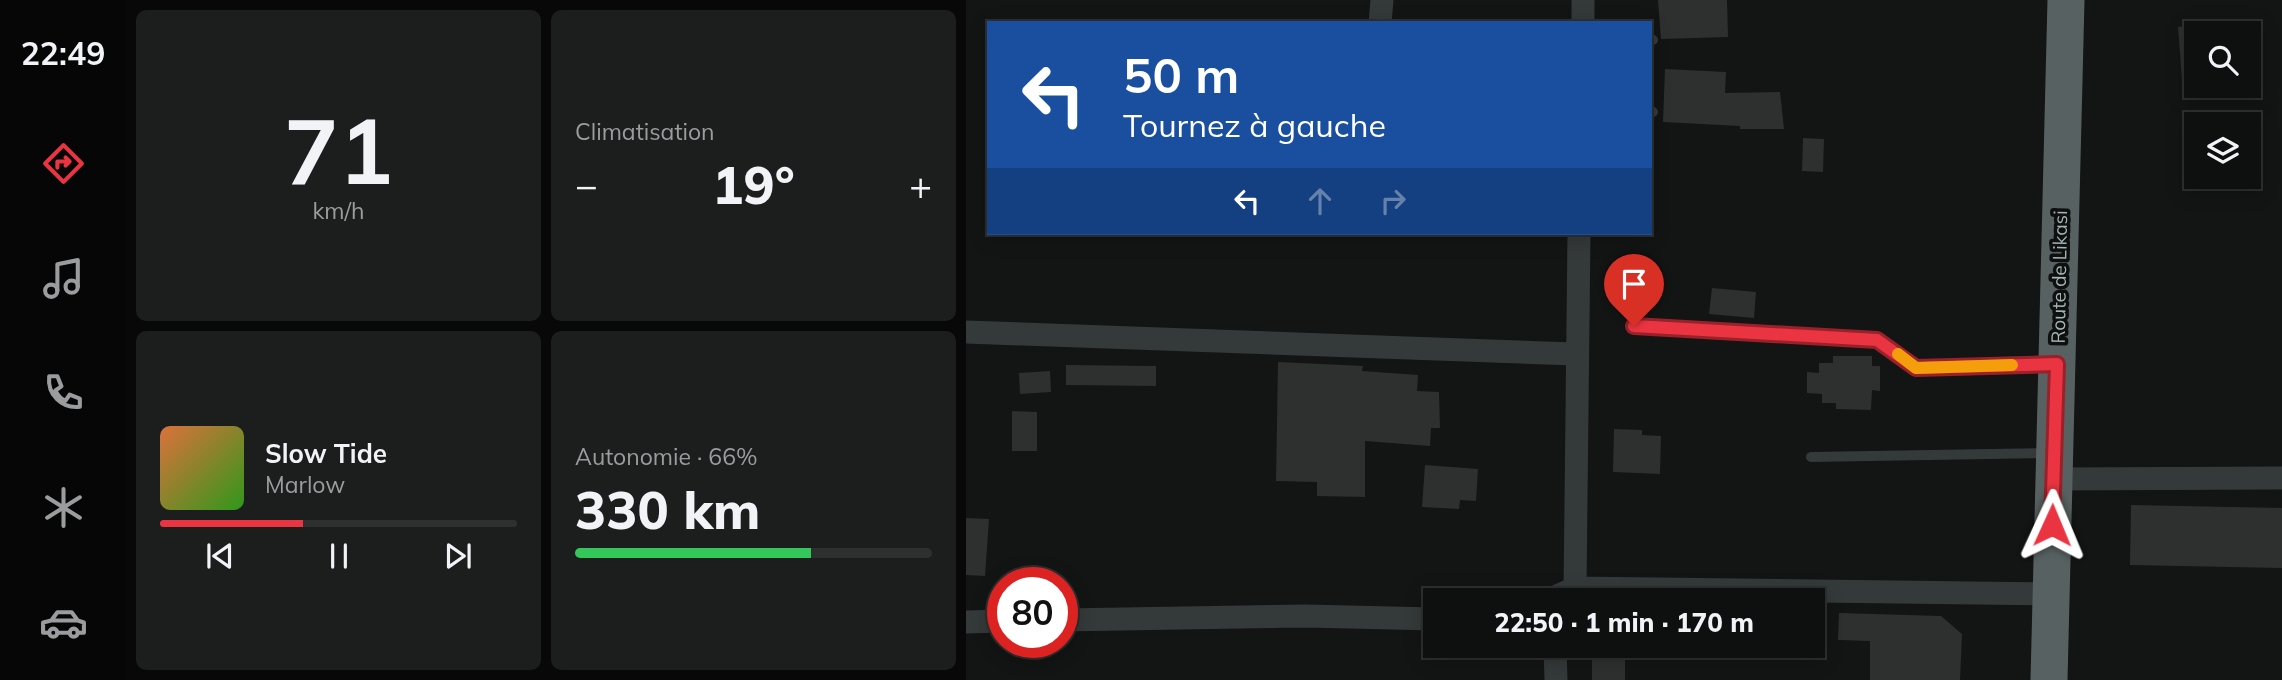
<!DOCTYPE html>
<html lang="fr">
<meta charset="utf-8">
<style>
:root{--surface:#0e0f0f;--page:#1c1d1d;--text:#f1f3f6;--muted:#9b9c9e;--line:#2e2f2f;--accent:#eb3441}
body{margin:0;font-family:Mulish,sans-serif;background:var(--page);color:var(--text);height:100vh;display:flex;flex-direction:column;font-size:26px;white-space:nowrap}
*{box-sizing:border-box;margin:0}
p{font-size:23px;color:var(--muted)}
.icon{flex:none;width:38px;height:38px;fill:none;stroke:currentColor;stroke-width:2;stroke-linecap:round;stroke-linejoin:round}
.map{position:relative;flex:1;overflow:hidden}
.details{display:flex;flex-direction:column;gap:10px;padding:10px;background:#080808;width:840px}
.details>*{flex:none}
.guide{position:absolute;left:21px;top:21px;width:665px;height:214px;border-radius:0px;box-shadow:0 4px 18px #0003,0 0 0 2px var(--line);background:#1a4fa0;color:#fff;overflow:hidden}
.controls{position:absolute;left:1218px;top:21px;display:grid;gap:14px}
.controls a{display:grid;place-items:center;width:77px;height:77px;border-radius:0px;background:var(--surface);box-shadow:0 4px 18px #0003,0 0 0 2px var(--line);font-size:35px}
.speed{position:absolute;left:21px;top:567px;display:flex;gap:14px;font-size:35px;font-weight:700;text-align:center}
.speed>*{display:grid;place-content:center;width:91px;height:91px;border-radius:50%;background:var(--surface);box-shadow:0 4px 18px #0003,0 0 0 2px var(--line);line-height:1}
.speed .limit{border:10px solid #d22;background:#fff;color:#111}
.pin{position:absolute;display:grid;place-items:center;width:60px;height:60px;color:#fff;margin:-72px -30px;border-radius:50% 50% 50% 0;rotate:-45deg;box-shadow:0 0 7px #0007}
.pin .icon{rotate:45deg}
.me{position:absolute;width:77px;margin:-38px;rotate:1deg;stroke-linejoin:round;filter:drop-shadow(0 0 5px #0008)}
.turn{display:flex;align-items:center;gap:24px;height:147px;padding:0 21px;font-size:32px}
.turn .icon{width:91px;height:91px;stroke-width:2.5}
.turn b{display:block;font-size:49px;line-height:60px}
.lanes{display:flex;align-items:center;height:66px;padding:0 21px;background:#0003;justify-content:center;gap:35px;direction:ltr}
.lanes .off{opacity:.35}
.big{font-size:52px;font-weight:800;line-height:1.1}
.details .card{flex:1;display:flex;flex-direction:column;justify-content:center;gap:10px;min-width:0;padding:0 24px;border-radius:10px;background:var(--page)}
.details .dial{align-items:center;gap:0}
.dial b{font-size:91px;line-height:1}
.song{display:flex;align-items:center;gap:21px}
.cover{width:84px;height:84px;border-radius:10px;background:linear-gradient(135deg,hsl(20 70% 55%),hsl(110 70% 35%))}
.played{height:7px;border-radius:4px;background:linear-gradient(90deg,var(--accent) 40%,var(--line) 40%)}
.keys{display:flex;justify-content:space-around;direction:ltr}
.heat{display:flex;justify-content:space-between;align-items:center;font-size:38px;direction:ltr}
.charge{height:10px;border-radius:5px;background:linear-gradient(90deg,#34c759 66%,var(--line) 0)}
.details .tiles{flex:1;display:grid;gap:10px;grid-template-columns:repeat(2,1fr)}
.trip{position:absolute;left:457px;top:588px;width:402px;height:70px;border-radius:0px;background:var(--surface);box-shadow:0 4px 18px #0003,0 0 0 2px var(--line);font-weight:800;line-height:70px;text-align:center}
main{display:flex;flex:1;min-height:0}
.dock{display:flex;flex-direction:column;width:126px;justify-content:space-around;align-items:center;background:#060606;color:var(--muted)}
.dock .icon{width:49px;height:49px}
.dock .on{color:var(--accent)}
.dock b{font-size:32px;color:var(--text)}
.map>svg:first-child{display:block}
</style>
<main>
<nav class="dock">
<b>22:49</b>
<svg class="icon on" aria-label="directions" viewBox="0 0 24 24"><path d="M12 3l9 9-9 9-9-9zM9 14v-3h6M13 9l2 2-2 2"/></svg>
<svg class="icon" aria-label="music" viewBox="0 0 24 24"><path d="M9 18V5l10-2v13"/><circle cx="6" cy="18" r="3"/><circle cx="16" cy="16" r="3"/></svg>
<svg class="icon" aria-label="phone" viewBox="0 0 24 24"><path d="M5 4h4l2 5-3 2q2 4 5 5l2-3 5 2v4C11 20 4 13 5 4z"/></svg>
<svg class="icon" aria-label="climate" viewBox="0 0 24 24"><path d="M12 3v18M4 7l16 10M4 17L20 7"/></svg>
<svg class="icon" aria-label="car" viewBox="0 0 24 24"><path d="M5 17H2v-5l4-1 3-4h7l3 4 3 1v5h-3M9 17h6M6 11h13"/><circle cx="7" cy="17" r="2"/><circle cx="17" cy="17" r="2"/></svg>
</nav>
<section class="details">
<div class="tiles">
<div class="card dial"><b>71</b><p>km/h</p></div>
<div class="card"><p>Climatisation</p>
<div class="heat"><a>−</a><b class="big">19°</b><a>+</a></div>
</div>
<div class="card">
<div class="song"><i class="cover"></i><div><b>Slow Tide</b><p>Marlow</p></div></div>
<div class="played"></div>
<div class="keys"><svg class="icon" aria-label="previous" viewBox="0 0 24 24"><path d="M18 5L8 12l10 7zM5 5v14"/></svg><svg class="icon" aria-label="pause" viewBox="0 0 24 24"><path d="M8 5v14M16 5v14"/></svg><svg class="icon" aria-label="next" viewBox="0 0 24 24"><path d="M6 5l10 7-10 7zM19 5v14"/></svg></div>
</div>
<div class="card"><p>Autonomie · 66%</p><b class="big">330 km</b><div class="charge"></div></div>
</div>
</section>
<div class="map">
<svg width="1316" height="680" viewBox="0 0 1316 680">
<rect width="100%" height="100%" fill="#131414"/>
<path fill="#2e3030" d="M692 0H761L762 37 695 39Z
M1230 25V80H1216L1212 27Z
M699 69 760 72 759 93 814 92 818 129H774V126L697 122Z
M837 138 858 139 857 172 836 171Z
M746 288 790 292 788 318 743 314Z
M867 356H906V366H914V391L906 390 905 410 870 409V403H856V394L841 393V372L853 373V363H867Z
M312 362 397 366 396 371 452 375 451 391 473 392 474 428H465L464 446 399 441V497L351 496V482L310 481Z
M100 365 190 366V386L100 385Z
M84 371 85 392 54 394 53 373Z
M46 411 71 412V451H46Z
M648 429 676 430V435L695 436 694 474 647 472Z
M459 465 512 469 510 501 494 500 493 509 456 507Z
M1165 505 1316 508V568L1164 565Z
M0 518 23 519 19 576 0 575Z
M873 613 975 616 996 634 994 680H904V641L872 640Z
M626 646H659V680H626Z"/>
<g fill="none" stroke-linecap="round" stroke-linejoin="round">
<path stroke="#343939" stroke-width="10" d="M684 40H687
M684 112H687
M669 326 911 339 949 368 1086 364
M845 457 1084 453"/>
<path stroke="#343939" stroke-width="23" d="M414 23 416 0
M617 23V0
M0 332 609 354
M1088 479 1316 478
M609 588 613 233
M582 600 609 588 1085 594
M96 620 340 616 469 619
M0 622 37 621
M589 646 590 680"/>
<path stroke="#586161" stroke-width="37" d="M1083 680 1100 0"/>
</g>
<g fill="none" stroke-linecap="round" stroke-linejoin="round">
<defs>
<path id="route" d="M668 326 911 340 950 368 1091 364 1086 525"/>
</defs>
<use href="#route" stroke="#99222a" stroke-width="18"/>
<use href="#route" stroke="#eb3441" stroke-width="12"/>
<path stroke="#f59e0b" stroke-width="12" d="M932 354 950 368 1046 365"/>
</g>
<g text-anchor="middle" stroke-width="7" stroke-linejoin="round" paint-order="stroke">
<g font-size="19" fill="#a5b4b4" stroke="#0e0f0f">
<text transform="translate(1093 277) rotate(-89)" y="7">Route de Likasi</text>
</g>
</g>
</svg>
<div class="controls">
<a><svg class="icon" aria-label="search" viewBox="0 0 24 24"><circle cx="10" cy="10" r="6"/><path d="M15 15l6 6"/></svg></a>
<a><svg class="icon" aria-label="layers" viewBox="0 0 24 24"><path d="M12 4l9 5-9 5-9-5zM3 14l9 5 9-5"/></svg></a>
</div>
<div class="speed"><div class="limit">80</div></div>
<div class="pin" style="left:668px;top:326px;background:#d93025"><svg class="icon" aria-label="arrive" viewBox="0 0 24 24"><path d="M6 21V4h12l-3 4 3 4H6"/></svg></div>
<svg class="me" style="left:1086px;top:525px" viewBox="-20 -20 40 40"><path d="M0-17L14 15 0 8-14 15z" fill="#eb3441" stroke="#fff" stroke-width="4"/></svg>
<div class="trip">22:50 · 1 min · 170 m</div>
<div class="guide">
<div class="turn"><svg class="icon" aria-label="left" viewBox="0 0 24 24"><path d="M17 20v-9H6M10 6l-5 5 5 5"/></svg><div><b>50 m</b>Tournez à gauche</div></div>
<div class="lanes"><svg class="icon" aria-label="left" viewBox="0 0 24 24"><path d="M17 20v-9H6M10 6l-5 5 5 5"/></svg><svg class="icon off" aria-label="ahead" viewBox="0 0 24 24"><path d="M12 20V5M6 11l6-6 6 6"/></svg><svg class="icon off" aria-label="right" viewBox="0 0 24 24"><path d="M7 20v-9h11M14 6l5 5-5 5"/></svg></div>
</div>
</div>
</main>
